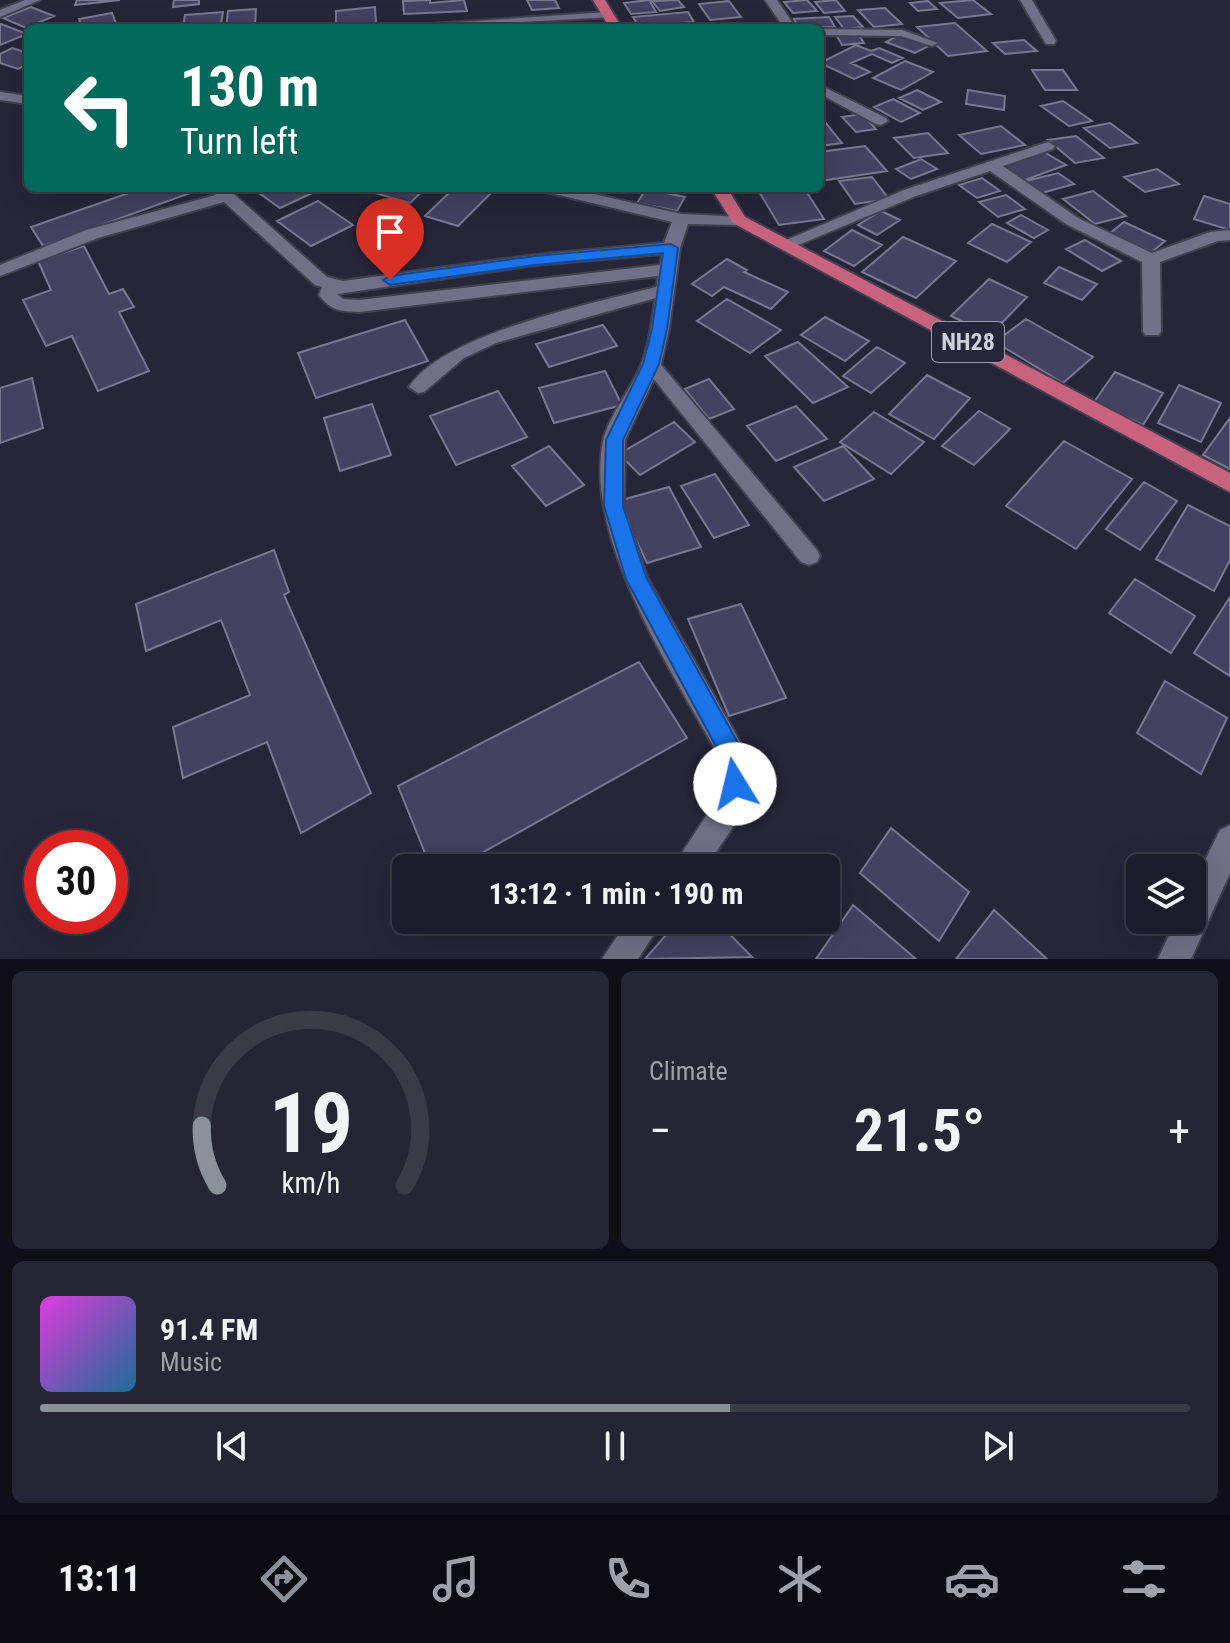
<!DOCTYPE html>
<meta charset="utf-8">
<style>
:root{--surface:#1d1c2b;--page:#252533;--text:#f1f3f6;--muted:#a0a1a9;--line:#3b3a47;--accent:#8c9099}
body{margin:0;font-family:"Roboto Condensed",sans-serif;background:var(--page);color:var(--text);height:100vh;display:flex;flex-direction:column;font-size:30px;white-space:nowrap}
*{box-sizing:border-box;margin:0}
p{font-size:26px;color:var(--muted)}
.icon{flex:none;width:44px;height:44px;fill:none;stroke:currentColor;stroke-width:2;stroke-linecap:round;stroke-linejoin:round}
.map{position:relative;height:959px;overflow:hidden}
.details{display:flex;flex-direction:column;gap:12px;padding:12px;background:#100f18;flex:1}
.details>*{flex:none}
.hud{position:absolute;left:24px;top:24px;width:800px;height:168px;border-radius:12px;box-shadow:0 8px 32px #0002,0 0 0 2px var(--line);background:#00695c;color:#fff;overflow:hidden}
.controls{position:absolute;left:1126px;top:854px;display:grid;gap:16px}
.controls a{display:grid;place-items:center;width:80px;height:80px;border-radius:12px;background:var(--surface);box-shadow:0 8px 32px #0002,0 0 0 2px var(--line);font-size:40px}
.speed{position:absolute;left:24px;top:830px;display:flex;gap:16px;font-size:40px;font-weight:700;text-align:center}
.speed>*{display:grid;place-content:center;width:104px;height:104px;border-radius:50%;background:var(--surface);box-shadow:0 8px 32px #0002,0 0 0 2px var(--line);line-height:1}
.speed .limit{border:12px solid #d22;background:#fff;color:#111}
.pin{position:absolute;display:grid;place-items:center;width:68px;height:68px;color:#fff;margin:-82px -34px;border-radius:50% 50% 50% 0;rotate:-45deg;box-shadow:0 0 8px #0007}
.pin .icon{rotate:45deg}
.me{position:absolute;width:88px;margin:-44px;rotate:351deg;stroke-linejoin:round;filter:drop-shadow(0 0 6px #0008)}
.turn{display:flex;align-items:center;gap:28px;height:168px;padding:0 24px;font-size:36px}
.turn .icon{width:104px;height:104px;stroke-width:2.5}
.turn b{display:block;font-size:56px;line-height:68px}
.big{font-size:60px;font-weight:700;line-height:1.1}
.details .card{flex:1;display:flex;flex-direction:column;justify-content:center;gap:12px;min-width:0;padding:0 28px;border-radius:12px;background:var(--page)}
.details .dial{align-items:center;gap:0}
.dial svg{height:208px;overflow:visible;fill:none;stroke:var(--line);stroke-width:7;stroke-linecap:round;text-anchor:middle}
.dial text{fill:var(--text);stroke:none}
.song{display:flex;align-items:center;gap:24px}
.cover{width:96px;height:96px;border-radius:12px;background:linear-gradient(135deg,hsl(300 70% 55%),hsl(200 70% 35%))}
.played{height:8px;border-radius:4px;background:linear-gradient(90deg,var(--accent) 60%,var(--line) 60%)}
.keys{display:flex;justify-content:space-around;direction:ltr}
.heat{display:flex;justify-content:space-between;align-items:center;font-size:44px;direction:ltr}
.details .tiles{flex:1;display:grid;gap:12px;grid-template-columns:1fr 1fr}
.card:last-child{grid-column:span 2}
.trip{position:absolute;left:392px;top:854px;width:448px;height:80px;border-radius:12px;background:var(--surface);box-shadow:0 8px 32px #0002,0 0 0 2px var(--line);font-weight:700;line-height:80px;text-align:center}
.tab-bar{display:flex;height:128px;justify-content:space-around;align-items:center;background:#0c0b11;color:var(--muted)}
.tab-bar .icon{width:56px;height:56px}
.tab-bar .active{color:var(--accent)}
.tab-bar b{font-size:36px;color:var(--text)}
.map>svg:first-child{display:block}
</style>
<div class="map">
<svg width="1230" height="959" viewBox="0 0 1230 959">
<rect width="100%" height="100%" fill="#272539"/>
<path fill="#444161" stroke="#797890" stroke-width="2" d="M77 0H120L75 5Z
M174 0H199V4L173 7Z
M430 0V3L464 0 467 11 404 14 403 1Z
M527 0H555L559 8 532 10Z
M649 0 656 12 631 14 624 3Z
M678 0 684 7 660 11 652 1Z
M807 0 817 11 793 13 784 2Z
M836 0 845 11 824 13 815 2Z
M973 0 991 14 958 18 940 3Z
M729 1 741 17 710 20 699 4Z
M928 1 937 9 918 11 910 3Z
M31 7 54 16 26 28 3 18Z
M375 7 376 23 336 26V11Z
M885 8 902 24 874 27 858 10Z
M256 9 255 25 226 28 228 11Z
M223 12 221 24 183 27 185 15Z
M688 12 694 22 639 27 633 17Z
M112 13 117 26 82 28 79 19Z
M853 16 863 27 844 29 835 17Z
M829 17 835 27 799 28 794 19Z
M955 23 987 51 948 56 917 27Z
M0 25 1 24 27 34 0 45Z
M857 32 864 43 842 45 835 33Z
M901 34 931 45 915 53 886 42Z
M1024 40 1037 51 1005 54 993 43Z
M856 45 871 51 879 48 903 58 892 63 872 54 851 63 870 72 854 79 820 63Z
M12 48 28 53V64L18 69 0 63V54Z
M905 61 933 72 901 90 873 78Z
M1032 70H1063L1077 90H1045Z
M917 90 941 102 923 110 899 98Z
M968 90 1005 96 1004 110 966 104Z
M893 99 920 113 901 122 874 107Z
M1063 101 1092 121 1069 126 1041 106Z
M862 114 876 129 856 132 842 117Z
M820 117H821L842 143 820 146Z
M1110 123 1137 143 1110 148 1084 128Z
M1001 126 1025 145 981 154 959 135Z
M928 133 948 153 914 158 894 138Z
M1076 136 1104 158 1075 163 1048 140Z
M865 146 887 171 820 181V152Z
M1044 152 1066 165 1025 180 1003 166Z
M921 159 937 169 911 179 896 169Z
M1157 169 1179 184 1145 192 1124 177Z
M1058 173 1074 184 1042 193 1026 181Z
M872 177 889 199 855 204 839 181Z
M982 178 1000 191 977 198 959 185Z
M143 188H194L196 191 43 246 31 227Z
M252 188H323L280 208Z
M367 188H426L410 203 364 190Z
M454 188 495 189 458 226 425 216Z
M776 188H804L824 219 779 225 758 190Z
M646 189 685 197 677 211 637 203Z
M1093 191 1126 216 1095 224 1063 199Z
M1006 195 1025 209 998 217 979 202Z
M1204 196 1230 204V230L1194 219Z
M318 201 353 225 311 246 277 221Z
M881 211 900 220 877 235 858 225Z
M1021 215 1048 230 1034 238 1007 223Z
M1124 222 1165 241 1152 252 1110 233Z
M992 224 1031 242 1007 262 968 243Z
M852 230 882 245 854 266 824 251Z
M903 237 956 261 916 298 862 272Z
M1085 240 1121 261 1102 271 1066 249Z
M84 246 109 294 123 289 134 307 119 312 149 371 98 391 72 336 46 346 23 300 51 290 38 261Z
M727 259 747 270 744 272 788 292 771 309 724 287 712 296 692 284Z
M1059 267 1097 284 1082 300 1044 283Z
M989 279 1027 297 990 335 951 316Z
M727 299 781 330 750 353 697 321Z
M825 317 869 341 845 361 801 335Z
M1026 319 1093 357 1063 383 995 342Z
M405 320 428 361 316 398 298 353Z
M603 325 617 346 549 367 536 344Z
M798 342 848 387 813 403 765 356Z
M877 347 905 363 871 393 843 376Z
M605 371 622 405 554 423 539 388Z
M1115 372 1163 393 1143 425 1094 402Z
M927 375 970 398 934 439 889 414Z
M32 378 43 428 0 443V388Z
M709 379 734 409 709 419 685 389Z
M1179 385 1221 403 1201 442 1158 423Z
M498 391 527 437 456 465 430 416Z
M372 404 391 455 340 471 324 418Z
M796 406 827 439 776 461 747 426Z
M979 411 1010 429 974 465 942 446Z
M874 412 924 442 891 474 840 442Z
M1230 418V469L1203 455Z
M674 422 695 442 640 475 619 454Z
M1064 441 1132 479 1076 549 1006 506Z
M549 446 584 485 546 506 512 466Z
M843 446 874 479 824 501 794 467Z
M715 474 749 525 714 538 681 486Z
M1144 482 1177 501 1140 550 1106 529Z
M669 487 701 547 647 563 618 501Z
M1188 505 1230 526V560L1214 591 1156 559Z
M274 550 289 592 284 595 371 793 301 833 267 742 183 778 173 727 250 695 221 620 146 651 136 604Z
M1135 579 1195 616 1171 653 1109 613Z
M1230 597V676L1194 653Z
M741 604 786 698 729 716 688 619Z
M639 662 687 738 455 868H431L398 786Z
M1165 681 1227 718 1201 774 1137 733Z
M891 828 969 892 939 941 860 873Z
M853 905 916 959H816Z
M994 910 1047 959H956Z
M679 920H716L752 957 645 959Z"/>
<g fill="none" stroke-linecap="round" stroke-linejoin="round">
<defs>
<path id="service" d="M25 0H40L0 17V10Z
M608 12 613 15 612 17 410 28 416 25Z
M820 29 902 30 938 43 932 46 901 36 820 35Z
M664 285 670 286V294L496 343 464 358 424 392 418 393 409 387C445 332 600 302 664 285Z
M651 358 657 360 817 550 820 556 817 562 809 565 801 562 645 368 642 364 645 360Z"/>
<path id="minor" d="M765 0H777L796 28H784Z
M1020 0H1032L1056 41 1054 44H1046Z
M820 85 886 118 888 121 881 125 876 124 820 94Z
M0 92 28 96V104L0 100Z
M1048 142 1055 146 1053 149 1003 166 1078 218 1152 253 1210 232 1230 230V240L1218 241 1160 262 1161 331 1159 335H1145L1143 331 1142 262 1066 224 990 171 916 196 791 248 785 249 777 244 904 190Z
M210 188H227L327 277 343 281 535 255 664 243 672 222 542 191 540 188H568L681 214 745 217 747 220 745 223 739 225 688 224 680 248 669 329 661 364 625 440 624 506 647 577 752 763 742 814 705 868H672L718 798 724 765C677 679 583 541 603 441 609 415 631 390 641 365 652 337 654 305 658 276L359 312C340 311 331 311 319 295L322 287 315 285 224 202 98 238 0 276V265L86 230 216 195ZM662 254 660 265 359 300 343 299 337 294 535 265Z
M1230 825V873L1191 959H1158L1176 920H1192V887L1220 830Z
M628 920H663L638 959H602Z"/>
<path id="trunk" d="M593 0H605L622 28H610Z
M711 188H727L745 217 1230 473V492L733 223Z"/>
</defs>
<use href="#service" stroke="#424051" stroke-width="4"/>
<use href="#minor" stroke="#424051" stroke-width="4"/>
<use href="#trunk" stroke="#424051" stroke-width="4"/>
<use href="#service" fill="#717088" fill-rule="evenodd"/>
<use href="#minor" fill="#717088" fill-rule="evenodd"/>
<use href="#trunk" fill="#c8627e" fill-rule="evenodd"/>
</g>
<path fill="#1a73e8" stroke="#114b97" stroke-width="2" d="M671 244 678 248 667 329 659 364 623 440V506L646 577 749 763 743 792 735 795 726 792 723 784 726 765 626 579 604 506 606 440 643 364 652 329 663 253 535 265 390 285 383 280 390 276 535 256Z"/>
<g text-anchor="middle" stroke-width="8" stroke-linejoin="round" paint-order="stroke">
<rect fill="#272539" stroke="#9d9dac" stroke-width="2" x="932" y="322" width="72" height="40" rx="6"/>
<g font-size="24" font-weight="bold" fill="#d0d0dd">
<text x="968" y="350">NH28</text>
</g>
</g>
</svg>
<div class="controls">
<a><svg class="icon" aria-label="layers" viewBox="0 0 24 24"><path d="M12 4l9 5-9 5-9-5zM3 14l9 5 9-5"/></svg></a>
</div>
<div class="speed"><div class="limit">30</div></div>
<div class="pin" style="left:390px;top:280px;background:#d93025"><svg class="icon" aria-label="arrive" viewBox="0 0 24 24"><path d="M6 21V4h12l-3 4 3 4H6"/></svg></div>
<svg class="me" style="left:735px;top:784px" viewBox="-20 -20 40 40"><circle r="19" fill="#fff"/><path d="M0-13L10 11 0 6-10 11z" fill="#1a73e8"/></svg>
<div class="trip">13:12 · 1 min · 190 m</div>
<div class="hud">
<div class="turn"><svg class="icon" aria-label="left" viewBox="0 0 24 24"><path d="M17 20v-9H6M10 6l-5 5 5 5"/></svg><div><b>130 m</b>Turn left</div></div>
</div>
</div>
<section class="details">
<div class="tiles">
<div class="card dial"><svg viewBox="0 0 100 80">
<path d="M14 69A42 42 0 1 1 86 69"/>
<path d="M14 69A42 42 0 0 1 8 46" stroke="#8c9099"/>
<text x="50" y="56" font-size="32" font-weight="700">19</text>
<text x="50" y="72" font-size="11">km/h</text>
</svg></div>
<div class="card"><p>Climate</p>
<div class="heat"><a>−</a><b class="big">21.5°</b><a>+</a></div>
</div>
<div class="card">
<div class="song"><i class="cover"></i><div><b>91.4 FM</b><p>Music</p></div></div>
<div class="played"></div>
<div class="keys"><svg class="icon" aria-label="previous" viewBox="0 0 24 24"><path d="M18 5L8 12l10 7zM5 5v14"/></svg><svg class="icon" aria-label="pause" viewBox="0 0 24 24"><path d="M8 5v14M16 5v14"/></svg><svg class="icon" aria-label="next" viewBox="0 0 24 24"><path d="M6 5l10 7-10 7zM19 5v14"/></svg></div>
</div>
</div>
</section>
<nav class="tab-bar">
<b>13:11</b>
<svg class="icon active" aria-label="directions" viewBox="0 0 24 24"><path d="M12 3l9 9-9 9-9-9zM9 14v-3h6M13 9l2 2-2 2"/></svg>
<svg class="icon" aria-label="music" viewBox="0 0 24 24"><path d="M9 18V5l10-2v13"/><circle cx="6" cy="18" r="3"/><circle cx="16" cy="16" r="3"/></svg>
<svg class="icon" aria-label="phone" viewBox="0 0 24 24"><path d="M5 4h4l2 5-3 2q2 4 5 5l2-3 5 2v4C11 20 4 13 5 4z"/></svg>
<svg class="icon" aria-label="climate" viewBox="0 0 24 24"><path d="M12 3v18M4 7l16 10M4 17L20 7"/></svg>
<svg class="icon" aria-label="car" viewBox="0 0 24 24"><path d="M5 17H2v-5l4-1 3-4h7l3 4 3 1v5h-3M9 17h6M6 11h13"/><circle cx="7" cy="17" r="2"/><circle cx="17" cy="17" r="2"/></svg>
<svg class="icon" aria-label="filters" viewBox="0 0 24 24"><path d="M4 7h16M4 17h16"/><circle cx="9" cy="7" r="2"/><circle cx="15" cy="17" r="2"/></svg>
</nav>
